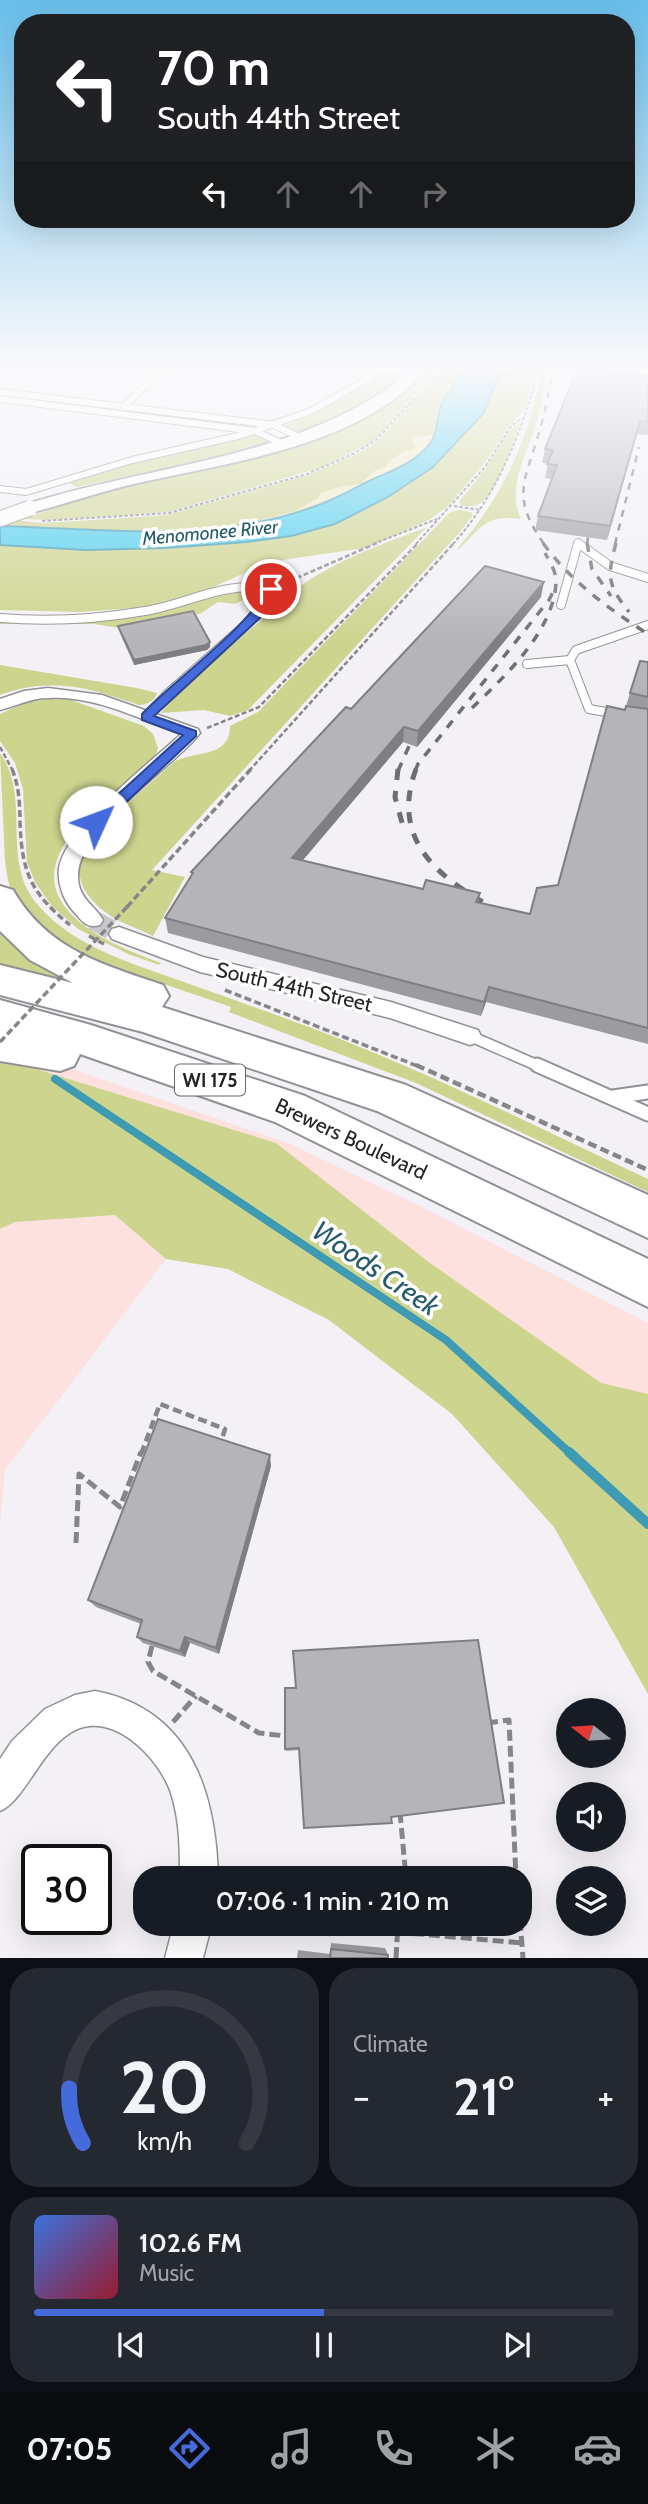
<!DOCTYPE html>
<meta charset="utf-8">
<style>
:root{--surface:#171b24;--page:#242831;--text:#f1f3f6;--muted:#9ea1a6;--line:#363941;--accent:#446adc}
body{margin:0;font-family:Cabin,sans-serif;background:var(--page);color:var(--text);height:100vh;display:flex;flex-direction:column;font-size:26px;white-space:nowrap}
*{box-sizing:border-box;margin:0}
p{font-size:23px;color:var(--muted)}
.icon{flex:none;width:38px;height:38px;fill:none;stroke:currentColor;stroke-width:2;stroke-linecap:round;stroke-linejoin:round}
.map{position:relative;height:1958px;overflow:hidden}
.sheet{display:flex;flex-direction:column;gap:10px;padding:10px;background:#0d0f14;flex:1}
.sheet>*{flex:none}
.top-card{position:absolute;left:14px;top:14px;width:621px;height:214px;border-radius:28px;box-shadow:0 7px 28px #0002;background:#202124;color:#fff;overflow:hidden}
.needle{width:46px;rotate:287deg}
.fabs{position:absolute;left:556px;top:1698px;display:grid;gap:14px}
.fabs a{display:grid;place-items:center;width:70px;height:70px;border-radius:50%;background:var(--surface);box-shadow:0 7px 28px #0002;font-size:35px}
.speed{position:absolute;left:21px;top:1844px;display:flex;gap:14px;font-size:35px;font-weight:700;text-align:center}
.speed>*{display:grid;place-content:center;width:91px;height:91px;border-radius:50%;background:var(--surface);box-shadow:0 7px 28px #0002;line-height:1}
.speed .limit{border:4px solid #111;border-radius:10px;background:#fff;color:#111}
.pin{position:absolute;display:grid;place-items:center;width:60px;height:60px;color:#fff;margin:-30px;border:4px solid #fff;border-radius:50%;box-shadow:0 2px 7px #0007}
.me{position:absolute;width:77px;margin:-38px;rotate:47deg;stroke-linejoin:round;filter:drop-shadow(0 0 5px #0008)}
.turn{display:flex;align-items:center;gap:24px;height:147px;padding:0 28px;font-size:32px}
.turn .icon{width:91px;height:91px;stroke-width:2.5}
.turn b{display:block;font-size:49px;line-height:60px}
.lanes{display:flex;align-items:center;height:66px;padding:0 28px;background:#0003;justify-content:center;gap:35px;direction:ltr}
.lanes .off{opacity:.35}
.big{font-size:52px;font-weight:600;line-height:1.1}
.sheet .widget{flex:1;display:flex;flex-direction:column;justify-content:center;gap:10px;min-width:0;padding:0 24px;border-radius:28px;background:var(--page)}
.sheet .dial{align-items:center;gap:0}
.dial svg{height:182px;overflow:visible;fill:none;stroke:var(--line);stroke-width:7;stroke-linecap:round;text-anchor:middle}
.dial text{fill:var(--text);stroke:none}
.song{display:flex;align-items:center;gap:21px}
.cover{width:84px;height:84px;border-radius:10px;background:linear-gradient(135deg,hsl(220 70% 55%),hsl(350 70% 35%))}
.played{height:7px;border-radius:4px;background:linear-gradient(90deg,var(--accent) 50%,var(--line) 50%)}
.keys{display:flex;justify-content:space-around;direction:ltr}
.heat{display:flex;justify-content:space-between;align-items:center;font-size:38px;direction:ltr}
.sheet .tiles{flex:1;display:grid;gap:10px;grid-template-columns:1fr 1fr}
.widget:last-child{grid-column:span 2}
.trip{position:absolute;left:133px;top:1866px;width:399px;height:70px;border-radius:28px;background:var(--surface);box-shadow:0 7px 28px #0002;font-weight:600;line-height:70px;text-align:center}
.tab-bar{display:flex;height:112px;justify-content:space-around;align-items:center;background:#090b0e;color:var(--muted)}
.tab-bar .icon{width:49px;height:49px}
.tab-bar .selected{color:var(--accent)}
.tab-bar b{font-size:32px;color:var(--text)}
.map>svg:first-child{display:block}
</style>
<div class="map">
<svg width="648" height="1958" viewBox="0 0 648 1958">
<rect width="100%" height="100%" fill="#f3f1f6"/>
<path fill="#fce1de" d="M16 1059 72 1069 288 1143 420 1206 648 1323V1694L554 1527 452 1414 329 1320 228 1269 166 1259 5 1470 0 1525V1076Z"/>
<path fill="#cdd48d" d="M354 370 398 373 400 378C371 403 335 419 299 432L284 426 347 396 377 375Z
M431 370H436L375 440 323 467 168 512 46 520 24 519C65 504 105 492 147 482 244 460 359 445 431 370Z
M440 370H461L459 380 462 382 438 420 433 439 408 462 320 505 246 524 209 529 85 531 0 526V519L45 523 167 515 308 475 355 455 378 441Z
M501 370H549C545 388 541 406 536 424 527 455 506 487 521 519 485 514 482 527 459 549H457C500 500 530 439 540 374H534L525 409 507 429 486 461 448 506 429 520 365 548 268 562 209 589 146 607 82 612 0 610V545L85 550 165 548 247 542 291 536 335 524 388 497 433 467 483 414Z
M520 422C515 441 496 494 479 504 474 507 468 506 462 506L459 502 486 468 509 431Z
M252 434 269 442 228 454 77 487 69 483 148 458Z
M459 510 471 512 473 515 459 533 152 870 185 877 153 936C137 928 114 921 100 908 91 900 82 889 80 877 73 842 150 785 174 762 194 750 230 759 230 726L258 712 449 513Z
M427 527 248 710 230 716 204 710 161 713 181 689 302 585C341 558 383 544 427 527Z
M257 587V593L235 604 218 602 200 614 119 628 94 624H0V621L99 618 235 589Z
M0 665 137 688 157 693C155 701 147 705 139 705 88 688 53 676 0 695Z
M51 699 71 700 144 726 153 734 158 748 156 754C129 782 93 805 70 836 17 907 109 944 161 963L159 965 128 954 78 929 51 905 35 882 27 862 23 789 15 763 0 741V714L24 703Z
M0 753C32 798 0 860 37 904 77 951 140 965 195 986 265 1011 335 1035 403 1065 486 1101 567 1141 648 1179V1192L416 1083 229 1012 231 1007 91 959 44 935 12 894 8 880 5 861Z
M0 926 90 987 0 968Z
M0 1061H10L276 1143 430 1263 601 1383 648 1394V1694L554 1527 452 1414 329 1320 228 1269 166 1259 115 1215 15 1222 0 1229Z"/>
<path fill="#f2e9c3" d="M434 434C426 466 326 503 295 511L318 498 321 493 339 487 360 484 376 470 386 467 388 462 403 452 416 448 412 438Z"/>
<path fill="#49ceef" stroke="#3e9bb3" stroke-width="2" d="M461 370H501L483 414 433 467 388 497 335 524 291 536 247 542 165 548 86 550 0 545V526C105 529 220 544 321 504 337 498 353 489 369 481 391 471 417 462 431 442 438 432 437 417 441 406 446 393 458 384 461 370Z"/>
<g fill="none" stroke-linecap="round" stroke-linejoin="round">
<path stroke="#3e9bb3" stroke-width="8" d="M55 1079 446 1340 571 1454"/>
<path stroke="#3e9bb3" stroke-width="10" d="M569 1452 648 1524"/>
<path stroke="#cac8cd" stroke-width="20" stroke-dasharray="20 10" stroke-linecap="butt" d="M93 920 119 934"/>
<defs>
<path id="service-far3" d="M0 392 274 425 301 438
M0 399 255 431 283 444
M123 407 163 370
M0 489 26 492 132 460 242 435 311 411 371 377 336 370
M578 544H580"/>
<path id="service-far2" d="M561 605 578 543 610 566 648 578
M0 618C48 622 98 619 145 611 188 604 226 580 271 589L258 614 167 694 146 717
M527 664 570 660
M618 714 589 709 570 660 576 650 648 625"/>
<path id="service-far1" d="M470 1036 541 1067"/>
<path id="service" d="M537 1065 648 1114
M613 1097 648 1092"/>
<path id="minor" d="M640 370H648V387L639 384Z
M48 688 102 695 198 729 200 733C172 770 67 833 79 885 82 900 96 907 103 920L100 925C87 929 82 921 74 912 64 901 57 884 59 868 66 827 149 764 181 734 139 719 94 695 48 698 31 698 16 706 0 710V699L24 691Z
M119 927 203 957 391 1002 478 1030 481 1036 478 1042 470 1045 390 1018 200 972 112 939 109 934 112 929Z
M95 1691C190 1709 216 1792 218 1878H180C180 1849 180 1821 171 1793 159 1757 110 1707 70 1733 40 1752 24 1801 0 1811V1759L12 1741 45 1709 75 1695Z
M174 1923H212L203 1958H165Z"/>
<path id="tertiary" d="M412 370H426C361 446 230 462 138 483 101 491 66 504 30 513L22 508 24 505C154 463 304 460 412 370Z"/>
<path id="motorway" d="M0 886 13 890C47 949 101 964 163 985L169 996 162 1007 406 1085 648 1195V1238L377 1111 143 1032 0 995V965L73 983 30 960 0 931Z
M0 1000 91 1025 305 1096 648 1259V1307L275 1122 80 1054 74 1066 60 1071 0 1061Z"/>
</defs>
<use href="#service-far3" stroke="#919094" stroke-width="8"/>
<use href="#service-far2" stroke="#919094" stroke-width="10"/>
<use href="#service-far1" stroke="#919094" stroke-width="13"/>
<use href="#service" stroke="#919094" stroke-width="17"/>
<use href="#minor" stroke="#919094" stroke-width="3"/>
<use href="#tertiary" stroke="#919094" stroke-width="4"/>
<use href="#motorway" stroke="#919094" stroke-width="4"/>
<path stroke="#868588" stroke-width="2" stroke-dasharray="3.5 2" stroke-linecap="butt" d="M432 379 444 380
M454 506 480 510
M42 521 169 513 307 474 353 454 376 440 417 395
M373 544 437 519
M416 544 485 467 511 426 524 417
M453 544C497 495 522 433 538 370"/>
<path stroke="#868588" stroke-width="2.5" stroke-dasharray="5 2.5" stroke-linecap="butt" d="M283 584 377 543
M207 728 259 707 418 543
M0 747 13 771
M249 771 454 543"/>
<path stroke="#868588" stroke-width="3.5" stroke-dasharray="7 3.5" stroke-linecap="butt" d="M12 769C19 786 20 804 20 823 22 873 31 893 70 925
M127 907 251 769
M89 936 104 944
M225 990 420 1067"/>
<path stroke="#868588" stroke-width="4.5" stroke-dasharray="9 4.5" stroke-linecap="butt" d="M416 1065 648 1170
M141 1454 160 1404 225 1429 221 1442"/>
<path stroke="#868588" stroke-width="5" stroke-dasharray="11 5" stroke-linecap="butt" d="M76 1543 79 1474 120 1507 141 1452
M152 1646 148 1662 153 1671 259 1733 286 1736
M173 1722 196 1696
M487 1723 509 1720 516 1878
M400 1812 406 1878
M341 1878H347
M520 1920 523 1958
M397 1932 522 1943
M396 1958 398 1923"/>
<use href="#service-far3" stroke="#fff" stroke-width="6"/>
<use href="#service-far2" stroke="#fff" stroke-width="8"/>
<use href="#service-far1" stroke="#fff" stroke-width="10"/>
<use href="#service" stroke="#fff" stroke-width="13"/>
<use href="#minor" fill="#fff" fill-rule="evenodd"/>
<use href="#tertiary" fill="#fff" fill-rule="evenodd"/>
<use href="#motorway" fill="#fff" fill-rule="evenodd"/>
<path stroke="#6e6d70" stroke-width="2.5" stroke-dasharray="7 7" stroke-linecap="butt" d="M544 544C511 497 524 483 539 433 545 413 549 391 553 370
M587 544 588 537
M615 544 639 447"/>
<path stroke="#6e6d70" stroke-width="3.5" stroke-dasharray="9 9" stroke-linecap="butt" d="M543 543C570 581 609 609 648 634
M587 543 592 569 611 596
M616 543C607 577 607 584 629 612
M472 708C505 676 553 632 556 583 557 573 550 562 545 553
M398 771 410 744
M415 771 418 764 549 600 556 586"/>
<path stroke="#6e6d70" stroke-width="5" stroke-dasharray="11 11" stroke-linecap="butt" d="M398 769 395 797 404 830
M416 769C388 844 445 883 505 914"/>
<defs>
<path id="tertiary-bridge" d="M0 519 30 508"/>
</defs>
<use href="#tertiary-bridge" stroke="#919094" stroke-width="17" stroke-linecap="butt"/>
<path stroke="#868588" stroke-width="3.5" stroke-dasharray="7 3.5" stroke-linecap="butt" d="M0 1042 127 907"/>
<use href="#tertiary-bridge" stroke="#fff" stroke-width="15"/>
</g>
<path fill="#9c9b9f" d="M648 376V435L637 434 607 540 535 530 538 516 552 479 545 478 548 463H542L545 449Z
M541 597 417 747 403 742 303 860 423 889 480 893 478 903 530 914 558 885 626 706 640 661 648 662V1044L486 1002 481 1016 168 933 165 918 191 876V872L351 709Z
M118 626 210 647 207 650 134 665 119 631Z
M271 1466 219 1654 190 1643 185 1657 143 1643 137 1637 141 1624 96 1607 88 1600Z
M285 1688 299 1750 286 1751 285 1749Z
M331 1943 385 1948 388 1955V1958H297L298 1950 330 1954Z"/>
<path fill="#7f7e82" d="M640 421 637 434 607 540 610 526Z
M544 582 541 597 417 747 418 731Z
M210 642V647L207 650 134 665V660Z
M404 727 403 742 292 873V858Z
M489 987 486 1002 481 1016 484 1002Z
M270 1455 271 1466 219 1654 216 1648Z
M185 1637 190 1643 185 1657 180 1651Z"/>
<path fill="#b5b4b9" stroke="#7f7e82" stroke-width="2" d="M577 370H595L648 376V422L640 421 610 526 538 516 557 465 547 464 553 450 545 449Z
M485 566 544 582 418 731 404 727 292 858 423 889 426 880 480 893 476 902 530 914 537 888 558 885 607 706 625 710 626 706 648 709V1028L489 987 484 1002 165 918 193 873 191 872 346 707 351 709Z
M193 611 210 642 206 645 134 660 118 626Z
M640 661 648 662V697L630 693Z
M158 1419 270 1455 216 1648 185 1637 180 1651 137 1637 142 1620 88 1600Z
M478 1640 504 1803 391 1817 392 1823 304 1828 299 1748 285 1749V1688H296L293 1651Z
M331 1949 388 1955V1958H330Z"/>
<linearGradient id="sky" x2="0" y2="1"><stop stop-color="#68beeb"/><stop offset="0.57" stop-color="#faf9fb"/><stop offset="1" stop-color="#faf9fb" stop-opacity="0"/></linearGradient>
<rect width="648" height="644" fill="url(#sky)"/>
<path fill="#446adc" stroke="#2c458f" stroke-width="2" d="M268 586H275L277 593 262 616 154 716 196 731V736L101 826H91V819L183 735 142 720V714C171 683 257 620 268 586Z"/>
<g text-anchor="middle" stroke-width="7" stroke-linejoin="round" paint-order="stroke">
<g font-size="19" font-style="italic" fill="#265b6a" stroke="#fff">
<text transform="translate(210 532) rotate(-5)" y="7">Menomonee River</text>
</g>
<rect fill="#fff" stroke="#666668" stroke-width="2" x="175" y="1064.5" width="70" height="31" rx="5"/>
<g font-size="19" font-weight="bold" fill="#252527">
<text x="210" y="1087">WI 175</text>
</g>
<g font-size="21" fill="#252527" stroke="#fff">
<text transform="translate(294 987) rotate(13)" y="7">South 44th Street</text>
<text transform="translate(351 1139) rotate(25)" y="7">Brewers Boulevard</text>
</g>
<g font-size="28" font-style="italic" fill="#265b6a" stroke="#fff">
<text transform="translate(376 1268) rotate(34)" y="10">Woods Creek</text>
</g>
</g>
</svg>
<div class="fabs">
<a><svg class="needle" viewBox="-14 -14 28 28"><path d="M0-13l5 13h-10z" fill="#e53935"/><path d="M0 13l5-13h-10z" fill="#9ea1a6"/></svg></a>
<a><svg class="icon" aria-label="sound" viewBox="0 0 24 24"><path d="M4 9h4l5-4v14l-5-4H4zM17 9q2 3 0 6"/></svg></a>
<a><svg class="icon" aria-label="layers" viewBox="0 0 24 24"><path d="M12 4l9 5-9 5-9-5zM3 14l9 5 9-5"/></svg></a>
</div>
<div class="speed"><div class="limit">30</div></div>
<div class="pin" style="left:271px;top:589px;background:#d93025"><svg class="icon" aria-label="arrive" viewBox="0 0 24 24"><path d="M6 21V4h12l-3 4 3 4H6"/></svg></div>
<svg class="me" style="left:96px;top:822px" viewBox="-20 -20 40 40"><circle r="19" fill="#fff"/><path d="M0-13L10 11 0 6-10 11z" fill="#446adc"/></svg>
<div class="trip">07:06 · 1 min · 210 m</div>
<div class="top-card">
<div class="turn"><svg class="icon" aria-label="left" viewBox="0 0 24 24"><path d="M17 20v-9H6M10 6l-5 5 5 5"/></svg><div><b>70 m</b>South 44th Street</div></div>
<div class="lanes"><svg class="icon" aria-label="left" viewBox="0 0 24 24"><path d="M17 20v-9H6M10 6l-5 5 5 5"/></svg><svg class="icon off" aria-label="ahead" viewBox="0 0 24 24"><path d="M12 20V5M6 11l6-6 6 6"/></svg><svg class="icon off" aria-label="ahead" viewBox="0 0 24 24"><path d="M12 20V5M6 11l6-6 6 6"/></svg><svg class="icon off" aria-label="right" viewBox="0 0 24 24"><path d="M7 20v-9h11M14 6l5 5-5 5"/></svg></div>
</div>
</div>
<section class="sheet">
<div class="tiles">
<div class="widget dial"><svg viewBox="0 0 100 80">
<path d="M14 69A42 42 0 1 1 86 69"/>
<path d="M14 69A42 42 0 0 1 8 45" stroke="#446adc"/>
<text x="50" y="56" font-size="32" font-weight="700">20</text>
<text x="50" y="72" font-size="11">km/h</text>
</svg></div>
<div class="widget"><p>Climate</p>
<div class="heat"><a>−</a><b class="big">21°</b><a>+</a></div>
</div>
<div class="widget">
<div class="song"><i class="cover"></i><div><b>102.6 FM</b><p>Music</p></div></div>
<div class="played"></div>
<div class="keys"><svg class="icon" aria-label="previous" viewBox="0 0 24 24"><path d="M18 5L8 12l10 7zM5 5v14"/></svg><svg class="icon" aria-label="pause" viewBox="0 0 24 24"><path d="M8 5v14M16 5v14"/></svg><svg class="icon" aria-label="next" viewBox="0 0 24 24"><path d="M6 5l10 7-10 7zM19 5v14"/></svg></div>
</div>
</div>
</section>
<nav class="tab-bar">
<b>07:05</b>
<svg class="icon selected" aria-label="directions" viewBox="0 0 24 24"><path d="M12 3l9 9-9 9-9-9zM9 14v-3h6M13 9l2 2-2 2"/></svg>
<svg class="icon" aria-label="music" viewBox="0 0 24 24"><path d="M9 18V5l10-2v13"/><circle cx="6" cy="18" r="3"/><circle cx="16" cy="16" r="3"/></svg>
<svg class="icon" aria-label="phone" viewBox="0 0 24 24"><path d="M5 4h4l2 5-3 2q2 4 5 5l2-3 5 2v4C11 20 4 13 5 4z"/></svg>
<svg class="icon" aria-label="climate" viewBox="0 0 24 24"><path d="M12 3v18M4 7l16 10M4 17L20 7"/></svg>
<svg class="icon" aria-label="car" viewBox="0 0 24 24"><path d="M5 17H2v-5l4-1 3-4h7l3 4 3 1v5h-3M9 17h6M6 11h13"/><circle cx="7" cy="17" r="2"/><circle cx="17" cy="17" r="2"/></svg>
</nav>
